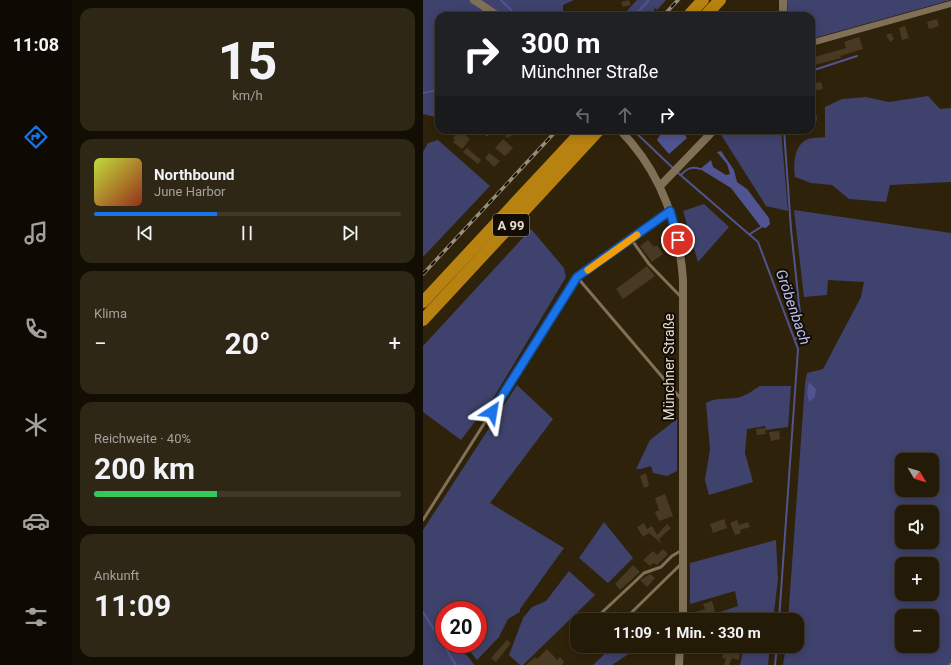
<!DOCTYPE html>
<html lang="de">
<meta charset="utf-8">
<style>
:root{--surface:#231a08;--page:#2f2716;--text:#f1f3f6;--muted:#a3a19c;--line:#403829;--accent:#1a73e8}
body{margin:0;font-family:Roboto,sans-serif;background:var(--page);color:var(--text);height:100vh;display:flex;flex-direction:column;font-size:15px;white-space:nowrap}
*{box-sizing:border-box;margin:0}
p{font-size:13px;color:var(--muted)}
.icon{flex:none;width:22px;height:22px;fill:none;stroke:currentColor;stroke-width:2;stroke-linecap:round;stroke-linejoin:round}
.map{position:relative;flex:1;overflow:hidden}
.drawer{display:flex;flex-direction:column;gap:8px;padding:8px;background:#130e04;width:351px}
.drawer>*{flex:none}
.guide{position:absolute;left:12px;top:12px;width:380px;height:122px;border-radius:12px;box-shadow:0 2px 10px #0003,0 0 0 1px var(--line);background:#202124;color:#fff;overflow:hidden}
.needle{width:26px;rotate:128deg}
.tools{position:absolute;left:472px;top:453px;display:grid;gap:8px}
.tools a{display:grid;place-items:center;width:44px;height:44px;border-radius:8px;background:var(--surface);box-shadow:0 2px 10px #0003,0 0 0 1px var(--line);font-size:20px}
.speed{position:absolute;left:12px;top:601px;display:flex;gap:8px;font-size:20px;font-weight:700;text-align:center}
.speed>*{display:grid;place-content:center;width:52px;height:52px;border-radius:50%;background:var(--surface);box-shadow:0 2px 10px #0003,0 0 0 1px var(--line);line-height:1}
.speed .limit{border:6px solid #d22;background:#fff;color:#111}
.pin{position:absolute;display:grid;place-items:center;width:34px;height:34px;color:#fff;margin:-17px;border:2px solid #fff;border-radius:50%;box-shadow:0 1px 4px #0007}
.me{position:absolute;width:44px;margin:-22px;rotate:33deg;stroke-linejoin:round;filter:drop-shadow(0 0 3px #0008)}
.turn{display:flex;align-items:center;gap:14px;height:84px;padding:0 20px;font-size:18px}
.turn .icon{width:52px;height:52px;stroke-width:2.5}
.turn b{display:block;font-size:28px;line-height:34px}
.lanes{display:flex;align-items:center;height:38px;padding:0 20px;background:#0003;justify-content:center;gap:20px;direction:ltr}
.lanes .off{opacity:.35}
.big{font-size:30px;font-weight:700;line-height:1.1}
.drawer .tile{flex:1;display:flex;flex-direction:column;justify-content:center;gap:6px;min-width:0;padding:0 14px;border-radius:12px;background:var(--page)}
.drawer .dial{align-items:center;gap:0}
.dial b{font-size:52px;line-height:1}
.song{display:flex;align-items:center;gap:12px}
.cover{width:48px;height:48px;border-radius:6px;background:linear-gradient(135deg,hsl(70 70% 55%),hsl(10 70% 35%))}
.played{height:4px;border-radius:2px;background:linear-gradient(90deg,var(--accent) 40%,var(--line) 40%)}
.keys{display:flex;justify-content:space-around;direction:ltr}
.heat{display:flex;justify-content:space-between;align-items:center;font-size:22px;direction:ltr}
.charge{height:6px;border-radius:3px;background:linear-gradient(90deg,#34c759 40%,var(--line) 0)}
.trip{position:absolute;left:147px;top:613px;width:234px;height:40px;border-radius:12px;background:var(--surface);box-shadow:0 2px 10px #0003,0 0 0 1px var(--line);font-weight:700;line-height:40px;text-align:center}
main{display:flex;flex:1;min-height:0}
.tab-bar{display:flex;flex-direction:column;width:72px;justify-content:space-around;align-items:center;background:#0e0a03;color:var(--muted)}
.tab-bar .icon{width:28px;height:28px}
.tab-bar .selected{color:var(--accent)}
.tab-bar b{font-size:18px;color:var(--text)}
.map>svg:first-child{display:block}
</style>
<main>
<nav class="tab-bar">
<b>11:08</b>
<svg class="icon selected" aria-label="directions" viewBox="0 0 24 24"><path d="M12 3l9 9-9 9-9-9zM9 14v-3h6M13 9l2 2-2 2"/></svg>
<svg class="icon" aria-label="music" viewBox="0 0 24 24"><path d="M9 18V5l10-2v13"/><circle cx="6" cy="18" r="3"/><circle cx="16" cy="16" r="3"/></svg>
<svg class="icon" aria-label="phone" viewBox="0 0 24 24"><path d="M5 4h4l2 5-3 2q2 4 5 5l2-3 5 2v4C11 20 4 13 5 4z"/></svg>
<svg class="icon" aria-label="climate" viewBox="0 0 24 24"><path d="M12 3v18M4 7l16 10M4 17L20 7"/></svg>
<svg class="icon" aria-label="car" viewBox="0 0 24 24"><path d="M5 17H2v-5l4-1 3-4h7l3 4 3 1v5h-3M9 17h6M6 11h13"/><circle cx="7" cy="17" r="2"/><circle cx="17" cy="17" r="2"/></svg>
<svg class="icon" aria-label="filters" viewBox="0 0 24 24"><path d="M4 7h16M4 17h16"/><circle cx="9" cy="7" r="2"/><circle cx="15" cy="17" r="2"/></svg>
</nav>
<section class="drawer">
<div class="tile dial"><b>15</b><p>km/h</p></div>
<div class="tile">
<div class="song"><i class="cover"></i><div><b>Northbound</b><p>June Harbor</p></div></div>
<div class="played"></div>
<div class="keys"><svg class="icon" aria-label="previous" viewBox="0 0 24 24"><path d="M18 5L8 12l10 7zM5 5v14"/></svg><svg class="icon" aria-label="pause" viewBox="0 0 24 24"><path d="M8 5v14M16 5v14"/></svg><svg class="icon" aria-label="next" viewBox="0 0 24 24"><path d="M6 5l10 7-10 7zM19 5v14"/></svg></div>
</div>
<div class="tile"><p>Klima</p>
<div class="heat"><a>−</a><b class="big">20°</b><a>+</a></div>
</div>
<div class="tile"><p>Reichweite · 40%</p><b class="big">200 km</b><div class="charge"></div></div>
<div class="tile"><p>Ankunft</p><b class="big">11:09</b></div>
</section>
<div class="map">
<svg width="528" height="665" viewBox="0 0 528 665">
<rect width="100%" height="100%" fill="#2f220a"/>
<path fill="#3f426c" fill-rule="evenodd" d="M0 0H151L140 5V11L115 16H16V118L0 114Z
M214 0H243L234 10 232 8 228 16H199Z
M364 0H528L388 39V16H365Z
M505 96 517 109 528 108V182L467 185 463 202 426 199 409 185 388 183 372 177C370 166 371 146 383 140 388 137 397 138 402 137V107L419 99 443 97 466 102Z
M295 130H358L365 211 343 206Z
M15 140 67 186 0 257V152L5 143Z
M281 204 306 227 275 262 260 211Z
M371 210 528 233V662L526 665H360L363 646H374V620H365L382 384 384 373 400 369 438 297 441 282 405 280 404 295 381 297ZM479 460H509V490H479ZM479 512H509V542H479ZM479 564H509V594H479ZM479 616H509V646H479Z
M108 229 141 268 143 277 71 397 38 440 0 412V346Z
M94 385 130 419 67 503 141 548 97 609V612L85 619 76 637 54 660 41 644H55V610H21V620L14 612C16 624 21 633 21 644 32 644 46 655 51 665H0V530Z
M337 386H368L365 427 343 430 342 426 324 429 322 453 330 482 286 495 282 480 287 449 283 403C293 396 308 401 320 396 326 394 331 389 337 386Z
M254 419V471L244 476 230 473 228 466 218 469H213L227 440Z
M181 522 210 558 185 583 156 558Z
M353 540 355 579 350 620H273L315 606 312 591 267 604V563Z
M146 571 172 595 100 665H97L86 655 100 618 109 607 123 601Z
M190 646H208L207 653 189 665H170Z
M321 646H347L345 665H317Z"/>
<path fill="#505491" d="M240 130H258L264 138 246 154 234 140Z
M298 151 311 170 314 182 324 189 346 218 347 224 343 228 338 227 308 188 277 169 288 160 290 167 303 175 307 174 304 164 294 152Z
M386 382 393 389 392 397 386 402 384 393Z"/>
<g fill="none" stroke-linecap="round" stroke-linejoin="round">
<path stroke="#505491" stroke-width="2" d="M78 0 94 16
M211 16 226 0
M388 71 434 56
M0 93 16 90
M210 130 251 169
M361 130 368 229 378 323 373 339
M254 172 335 242 375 349 356 620
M258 175C263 169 268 166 277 169
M327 234 338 227
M0 612 33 665
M352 665 354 646"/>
</g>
<path fill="#483a22" d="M206 0 208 5 200 7 198 2Z
M514 19 516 26 506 29 504 22Z
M482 26 486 38 479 40 476 28Z
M468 33 471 39 467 42 463 35Z
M436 37 440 49 417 56 418 58 388 66V58L423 48 421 42Z
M398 82 400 89 390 91 388 84Z
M388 115H394V121H388Z
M36 130 47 139 39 149 30 142 32 140 30 138Z
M81 130H90L91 135 83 138Z
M80 139 90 148 82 156 72 148Z
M44 148 58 160 55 164 40 152Z
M66 153 77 161 71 167 62 158Z
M225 240 231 247 234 245 240 254 229 262 217 246Z
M224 266 232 276 200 299 193 289Z
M342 428 343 434 334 435 333 429Z
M356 431 357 439 348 441 346 432Z
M223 473 226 486 221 488 217 476Z
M242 494 250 516 236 521 232 512 236 510 232 498Z
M301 519 304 528 290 533 287 524Z
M314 520 316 525 325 522 327 527 317 530 318 533 312 535 307 523Z
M221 523 224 529 229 526 234 535 244 524 248 528 236 539 239 544 226 533 220 537 214 527Z
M240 549 245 554 234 565 230 563 227 566 220 560 230 551 234 555Z
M210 565 217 572 197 590 192 584Z
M227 574 232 578 224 587 217 580Z
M289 601 292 611 273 617 272 612 282 609 280 604Z
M84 640 88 643 73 662 68 658Z
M302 646H313L311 653 317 655 316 660 309 658 306 665H301L303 659 299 658Z
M124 649 134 660 137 657 141 662 139 665H103L112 657 114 659Z"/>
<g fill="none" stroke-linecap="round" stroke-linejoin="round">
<path stroke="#807057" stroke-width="3" d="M64 134 66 130
M208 239 226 264 258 297
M154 277 258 399
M0 520 154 277 245 212
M209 612 259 563
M172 619 221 573 238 567 249 556 259 550
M527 665 528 664"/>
<path stroke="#807057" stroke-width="6" d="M388 43 528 4"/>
<path stroke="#807057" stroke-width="8" d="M51 0 75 16
M360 0V16
M197 130C237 171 256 223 260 280V620
M237 186 291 130
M256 665 257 646"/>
<path stroke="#b78210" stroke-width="12" d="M265 16 280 0
M282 16 297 0
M0 302 160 130
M0 320 176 130"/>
<defs>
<path id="rail" d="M240 16 255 0
M0 274 134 130"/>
</defs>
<use href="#rail" stroke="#988e7c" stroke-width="3.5"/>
<use href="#rail" stroke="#120c04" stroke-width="2" stroke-dasharray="6" stroke-linecap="butt"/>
</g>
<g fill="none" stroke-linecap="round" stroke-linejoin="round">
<defs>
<path id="route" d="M69 412 154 277 247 211 255 240"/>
</defs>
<use href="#route" stroke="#114b97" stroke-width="10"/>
<use href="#route" stroke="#1a73e8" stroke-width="7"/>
<path stroke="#f59e0b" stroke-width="7" d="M165 270 214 235"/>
</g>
<g text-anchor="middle" stroke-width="4" stroke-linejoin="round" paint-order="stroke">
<rect fill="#120c04" stroke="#a69e92" stroke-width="1" x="70" y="214" width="36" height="22" rx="3"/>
<g font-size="13" font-weight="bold" fill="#e6ddcf">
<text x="88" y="230">A 99</text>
</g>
<g font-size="14" fill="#e6ddcf" stroke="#120c04">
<text transform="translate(246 367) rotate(-90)" y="5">Münchner Straße</text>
</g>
<g font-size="15" font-style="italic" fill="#b7bef4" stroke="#120c04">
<text transform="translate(370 307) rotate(71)" y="5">Gröbenbach</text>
</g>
</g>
</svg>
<div class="tools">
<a><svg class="needle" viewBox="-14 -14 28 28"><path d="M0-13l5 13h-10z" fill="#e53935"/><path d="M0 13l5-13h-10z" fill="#a3a19c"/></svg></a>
<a><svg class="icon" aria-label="sound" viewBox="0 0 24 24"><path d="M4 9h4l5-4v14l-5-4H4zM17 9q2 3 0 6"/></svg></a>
<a>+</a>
<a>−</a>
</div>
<div class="speed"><div class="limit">20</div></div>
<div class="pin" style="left:255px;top:240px;background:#d93025"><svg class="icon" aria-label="arrive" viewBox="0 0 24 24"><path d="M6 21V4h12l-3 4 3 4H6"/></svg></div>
<svg class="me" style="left:69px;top:412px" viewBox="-20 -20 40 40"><path d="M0-17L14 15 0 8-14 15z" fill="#1a73e8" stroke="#fff" stroke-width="4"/></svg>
<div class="trip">11:09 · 1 Min. · 330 m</div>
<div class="guide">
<div class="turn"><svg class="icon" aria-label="right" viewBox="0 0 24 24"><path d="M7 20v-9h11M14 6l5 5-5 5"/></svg><div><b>300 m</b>Münchner Straße</div></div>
<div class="lanes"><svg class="icon off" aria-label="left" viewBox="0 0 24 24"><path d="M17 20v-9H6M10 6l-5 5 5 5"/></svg><svg class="icon off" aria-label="ahead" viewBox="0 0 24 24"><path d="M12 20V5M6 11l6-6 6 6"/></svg><svg class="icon" aria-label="right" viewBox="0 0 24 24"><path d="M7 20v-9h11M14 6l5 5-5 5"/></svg></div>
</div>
</div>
</main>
